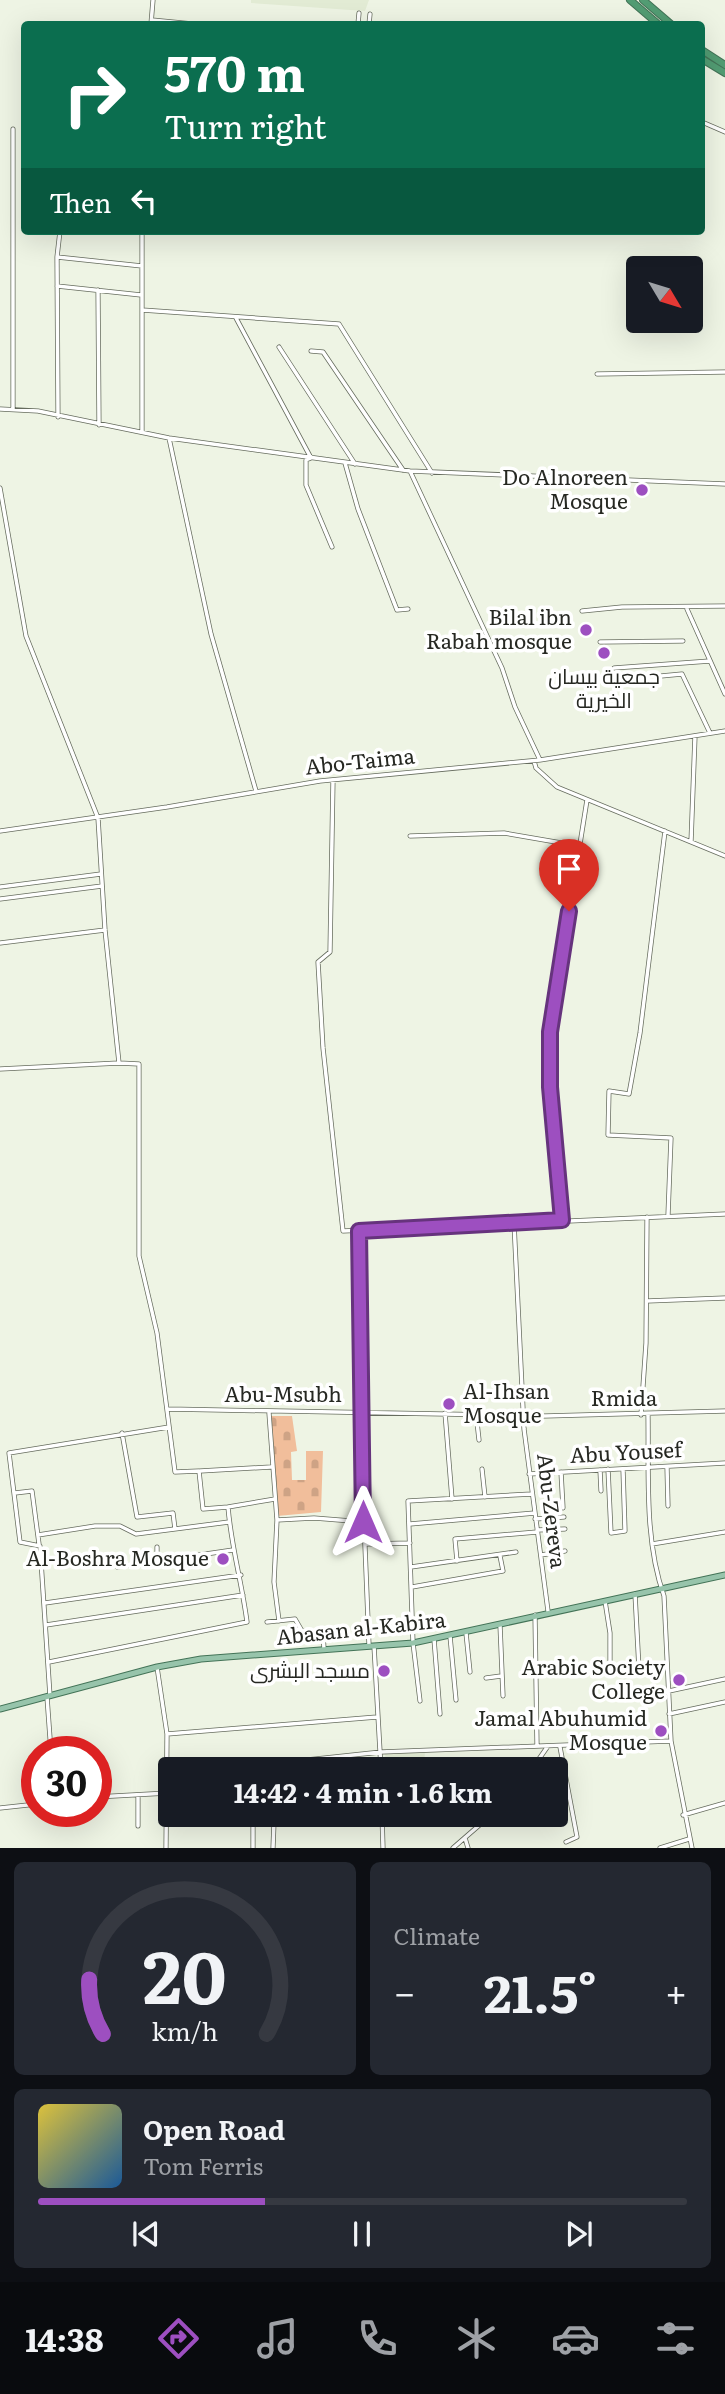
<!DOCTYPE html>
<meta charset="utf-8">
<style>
:root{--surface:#171b24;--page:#242831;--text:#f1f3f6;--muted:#9ea1a6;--line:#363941;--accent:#9d4fc0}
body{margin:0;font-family:Literata,Cairo,serif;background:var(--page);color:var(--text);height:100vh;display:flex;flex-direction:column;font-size:26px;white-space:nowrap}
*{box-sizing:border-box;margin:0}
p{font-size:23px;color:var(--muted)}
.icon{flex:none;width:38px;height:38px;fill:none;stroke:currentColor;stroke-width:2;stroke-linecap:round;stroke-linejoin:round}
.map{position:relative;height:1848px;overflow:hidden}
.details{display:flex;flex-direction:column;gap:14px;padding:14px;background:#0d0f14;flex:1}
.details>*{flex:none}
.guide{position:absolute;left:21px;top:21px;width:684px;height:214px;border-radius:7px;box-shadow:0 7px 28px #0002;background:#0b6e4f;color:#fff;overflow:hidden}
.needle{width:46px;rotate:128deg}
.buttons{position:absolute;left:626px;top:256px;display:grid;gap:14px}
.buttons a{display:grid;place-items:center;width:77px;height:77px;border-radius:7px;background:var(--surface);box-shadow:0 7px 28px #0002;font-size:35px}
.speed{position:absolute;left:21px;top:1736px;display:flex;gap:14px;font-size:35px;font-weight:700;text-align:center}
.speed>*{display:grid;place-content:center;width:91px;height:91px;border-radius:50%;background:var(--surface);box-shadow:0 7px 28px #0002;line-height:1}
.speed .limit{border:10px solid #d22;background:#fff;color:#111}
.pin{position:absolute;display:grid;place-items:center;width:60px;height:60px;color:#fff;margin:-72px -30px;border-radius:50% 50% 50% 0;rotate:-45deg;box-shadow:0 0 7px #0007}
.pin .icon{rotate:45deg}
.me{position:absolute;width:77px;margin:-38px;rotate:0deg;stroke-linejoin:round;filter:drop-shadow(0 0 5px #0008)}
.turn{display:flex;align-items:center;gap:24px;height:147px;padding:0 28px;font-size:32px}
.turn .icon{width:91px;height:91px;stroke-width:2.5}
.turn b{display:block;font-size:49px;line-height:60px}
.then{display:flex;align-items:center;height:66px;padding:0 28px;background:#0003;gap:14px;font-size:26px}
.big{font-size:52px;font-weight:700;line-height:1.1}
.details .widget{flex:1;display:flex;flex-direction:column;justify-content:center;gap:10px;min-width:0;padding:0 24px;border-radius:10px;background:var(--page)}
.details .dial{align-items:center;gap:0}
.dial svg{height:182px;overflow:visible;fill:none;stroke:var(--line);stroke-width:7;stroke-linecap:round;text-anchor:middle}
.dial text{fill:var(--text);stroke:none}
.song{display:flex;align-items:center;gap:21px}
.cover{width:84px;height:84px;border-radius:10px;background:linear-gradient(135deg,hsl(50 70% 55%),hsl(210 70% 35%))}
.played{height:7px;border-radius:4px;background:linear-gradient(90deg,var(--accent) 35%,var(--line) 35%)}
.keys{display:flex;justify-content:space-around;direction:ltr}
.heat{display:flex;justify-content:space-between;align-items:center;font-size:38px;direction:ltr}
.details .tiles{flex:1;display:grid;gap:14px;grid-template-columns:1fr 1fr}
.widget:last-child{grid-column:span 2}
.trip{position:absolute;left:158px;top:1757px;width:410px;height:70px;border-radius:7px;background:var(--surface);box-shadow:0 7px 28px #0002;font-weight:700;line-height:70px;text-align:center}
.tabs{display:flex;height:112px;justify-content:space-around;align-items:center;background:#090b0e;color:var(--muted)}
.tabs .icon{width:49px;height:49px}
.tabs .active{color:var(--accent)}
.tabs b{font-size:32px;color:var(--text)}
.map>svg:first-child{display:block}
</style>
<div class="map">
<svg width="725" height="1848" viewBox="0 0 725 1848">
<defs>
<pattern id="cemetery-stones" width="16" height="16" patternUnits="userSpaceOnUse" patternTransform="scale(1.75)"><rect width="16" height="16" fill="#f1be9b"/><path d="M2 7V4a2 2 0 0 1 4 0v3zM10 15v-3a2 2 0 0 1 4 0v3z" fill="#cea385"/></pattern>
</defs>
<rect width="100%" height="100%" fill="#eef4e4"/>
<path fill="#e2ebd4" d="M251 0H369L365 11 251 3Z
M425 1751 424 1769H386L385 1752Z"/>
<path fill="url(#cemetery-stones)" d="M271 1416H292L297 1451 291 1452 292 1480H306V1451H323L321 1512 277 1516 272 1464Z"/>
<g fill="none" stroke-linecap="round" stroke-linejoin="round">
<defs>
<path id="minor" d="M152 20 193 24
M151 24 153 0
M358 24 359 13
M369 24 370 14
M702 122 725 132
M13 129V409
M142 231V432
M57 257 142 266
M57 286 141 295
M98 290 99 425
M142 310 339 324 432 473
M236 318 311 458 306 460V485L332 547
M279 347 355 464
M311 351 323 352 403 470
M597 374 725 372
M0 409 38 411 169 438 410 471 725 484
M58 417 57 257 60 231
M169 438 211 634 256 791
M345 463 358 509 397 610 408 609
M410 471 502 668 515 707 540 760
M0 488 26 636 98 818 105 930 119 1063 139 1064V1256L157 1333 175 1472 199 1471 203 1509 228 1507C231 1546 242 1583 247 1622L49 1662
M687 609 725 694
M582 611 622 607 725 606
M600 642 683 641
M614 668 710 661
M661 676 682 674 710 733
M534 761 536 768 557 787 725 856
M333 780 330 952 318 962 323 1048 343 1231 725 1214
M0 831 167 807 320 781 540 760 725 731
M665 831 640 1033 629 1094 609 1091 608 1135 671 1138 668 1215
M410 836 504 833 579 846
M691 842 695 736
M0 887 101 874
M0 899 102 886
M0 943 105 930
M0 1069 119 1063
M562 1220 550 1087V1032L587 800
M514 1223 524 1429 548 1611
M359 1231 364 1522 369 1645
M647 1301 725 1298
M168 1409 545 1416 725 1411
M269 1413 277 1520 274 1582 279 1621
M445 1413 452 1499
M476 1413 479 1440
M641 1415 646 1343 647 1217
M648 1415C649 1474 644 1540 664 1596L671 1741 692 1848
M122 1433 137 1517 173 1513 175 1529
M667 1467 668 1506
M482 1469 485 1497
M608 1469 611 1533 625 1531 623 1469
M600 1470 601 1491
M200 1471 271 1467
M561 1472 563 1508
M529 1474 725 1463
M15 1493 32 1491 39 1544
M228 1507 275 1499
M535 1519 564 1517
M277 1520 314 1518 364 1522
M410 1524 535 1513
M537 1530 565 1529
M38 1535 95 1526H120L136 1534 229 1522
M367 1544 410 1543
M652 1544 725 1532
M157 1547V1561
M541 1555 565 1551
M457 1561 455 1539 537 1532
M117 1567 233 1550
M411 1567 516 1552
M412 1587 503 1571 500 1556
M635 1594 639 1669
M605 1601 610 1633V1672
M45 1603 241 1575
M535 1615 537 1746
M267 1622 295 1619 302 1631 323 1633 324 1649
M46 1625 243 1595
M500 1625 503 1696
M466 1633 470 1672
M450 1636 456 1700
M434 1639 440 1714
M374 1646 381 1769
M157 1667 167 1734 166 1848
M486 1678 501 1676
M669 1691 725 1679
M50 1696 40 1546 20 1542 9 1453 169 1427
M47 1697 51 1752
M420 1701 413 1643 408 1501 532 1494
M669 1714 725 1702
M167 1734 377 1717
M560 1747 577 1837 566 1842
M267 1769 269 1764 381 1752 671 1741
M532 1769 548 1746
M555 1794 566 1791
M96 1797 168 1793
M0 1808 37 1804
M270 1815 274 1822 273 1848
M382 1815 383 1848
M683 1815 725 1803
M382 1819 446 1817
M138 1826V1795
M465 1838 468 1848
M253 1848V1818
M453 1848 491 1815
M660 1848 689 1839"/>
<path id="major" d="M0 1709 157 1667 201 1659 413 1643 725 1575"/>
<path id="highway" d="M630 0 658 24
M643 0 671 24
M702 50 725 65
M702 59 725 73"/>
</defs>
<use href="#minor" stroke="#666c5e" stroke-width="5"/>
<use href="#major" stroke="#437357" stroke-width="7"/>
<use href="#highway" stroke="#437357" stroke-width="8"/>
<use href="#minor" stroke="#fff" stroke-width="3.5"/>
<use href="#major" stroke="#97c4ab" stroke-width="5"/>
<use href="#highway" stroke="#529c73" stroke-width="6"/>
</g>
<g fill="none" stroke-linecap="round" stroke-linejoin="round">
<defs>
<path id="route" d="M363 1522 359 1231 562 1220 550 1087V1032L569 911"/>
</defs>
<use href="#route" stroke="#66337d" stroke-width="18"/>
<use href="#route" stroke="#9d4fc0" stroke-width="12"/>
</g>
<g fill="#9d4fc0" stroke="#fff" stroke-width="2.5">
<circle cx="642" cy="490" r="7"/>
<circle cx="586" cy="630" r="7"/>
<circle cx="604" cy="653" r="7"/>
<circle cx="449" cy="1404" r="7"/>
<circle cx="223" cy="1559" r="7"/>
<circle cx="384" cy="1671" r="7"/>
<circle cx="679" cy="1680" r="7"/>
<circle cx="661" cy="1731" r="7"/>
</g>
<g text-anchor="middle" stroke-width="7" stroke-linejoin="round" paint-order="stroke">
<g font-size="21" fill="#262822" stroke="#fff" text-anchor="end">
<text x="628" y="485">Do Alnoreen<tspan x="628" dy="24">Mosque</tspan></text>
<text x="572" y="625">Bilal ibn<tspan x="572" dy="24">Rabah mosque</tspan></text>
<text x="604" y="684" text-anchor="middle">جمعية بيسان<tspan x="604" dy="24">الخيرية</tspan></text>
<text x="463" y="1399" text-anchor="start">Al-Ihsan<tspan x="463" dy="24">Mosque</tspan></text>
<text x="209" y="1566">Al-Boshra Mosque</text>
<text x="665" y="1675">Arabic Society<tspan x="665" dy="24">College</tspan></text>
<text x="370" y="1678">مسجد البشرى</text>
<text x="647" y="1726">Jamal Abuhumid<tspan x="647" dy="24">Mosque</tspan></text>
</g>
<g font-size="21" fill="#262822" stroke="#fff">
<text transform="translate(360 762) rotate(-6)" y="7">Abo-Taima</text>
<text x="283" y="1402">Abu-Msubh</text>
<text x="624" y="1406">Rmida</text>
<text transform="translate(626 1453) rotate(-3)" y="7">Abu Yousef</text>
<text transform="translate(551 1511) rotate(83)" y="7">Abu-Zereva</text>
<text transform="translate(361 1629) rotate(-6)" y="7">Abasan al-Kabira</text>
</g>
</g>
</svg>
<div class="buttons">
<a><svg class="needle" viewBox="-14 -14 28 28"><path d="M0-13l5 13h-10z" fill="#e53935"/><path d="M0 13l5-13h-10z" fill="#9ea1a6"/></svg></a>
</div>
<div class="speed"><div class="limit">30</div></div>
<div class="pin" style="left:569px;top:911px;background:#d93025"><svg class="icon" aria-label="arrive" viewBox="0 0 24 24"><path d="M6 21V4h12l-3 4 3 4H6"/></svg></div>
<svg class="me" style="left:363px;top:1522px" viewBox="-20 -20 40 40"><path d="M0-17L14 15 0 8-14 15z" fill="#9d4fc0" stroke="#fff" stroke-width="4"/></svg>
<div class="trip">14:42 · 4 min · 1.6 km</div>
<div class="guide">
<div class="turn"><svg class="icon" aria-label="right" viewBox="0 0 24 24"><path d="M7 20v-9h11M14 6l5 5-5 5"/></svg><div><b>570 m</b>Turn right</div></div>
<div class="then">Then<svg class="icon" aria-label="left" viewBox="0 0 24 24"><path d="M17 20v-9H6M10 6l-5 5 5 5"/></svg></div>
</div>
</div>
<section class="details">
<div class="tiles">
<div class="widget dial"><svg viewBox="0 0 100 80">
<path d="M14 69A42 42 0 1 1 86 69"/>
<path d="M14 69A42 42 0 0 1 8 45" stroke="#9d4fc0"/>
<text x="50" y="56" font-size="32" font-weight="700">20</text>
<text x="50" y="72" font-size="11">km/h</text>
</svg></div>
<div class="widget"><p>Climate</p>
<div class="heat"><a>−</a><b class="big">21.5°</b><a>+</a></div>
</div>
<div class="widget">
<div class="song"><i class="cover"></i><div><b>Open Road</b><p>Tom Ferris</p></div></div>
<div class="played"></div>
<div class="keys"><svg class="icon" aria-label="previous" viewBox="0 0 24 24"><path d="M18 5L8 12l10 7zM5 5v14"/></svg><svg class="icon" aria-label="pause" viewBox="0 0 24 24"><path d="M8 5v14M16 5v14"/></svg><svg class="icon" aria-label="next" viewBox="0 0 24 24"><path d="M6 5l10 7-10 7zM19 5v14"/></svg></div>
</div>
</div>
</section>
<nav class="tabs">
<b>14:38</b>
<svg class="icon active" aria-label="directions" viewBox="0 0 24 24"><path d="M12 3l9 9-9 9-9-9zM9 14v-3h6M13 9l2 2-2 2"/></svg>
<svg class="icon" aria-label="music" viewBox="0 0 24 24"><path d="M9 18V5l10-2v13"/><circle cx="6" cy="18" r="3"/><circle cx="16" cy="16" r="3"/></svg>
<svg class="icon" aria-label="phone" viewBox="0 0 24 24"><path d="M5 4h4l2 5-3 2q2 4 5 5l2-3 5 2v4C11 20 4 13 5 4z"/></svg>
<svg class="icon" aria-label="climate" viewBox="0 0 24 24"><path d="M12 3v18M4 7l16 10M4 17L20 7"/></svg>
<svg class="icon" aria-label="car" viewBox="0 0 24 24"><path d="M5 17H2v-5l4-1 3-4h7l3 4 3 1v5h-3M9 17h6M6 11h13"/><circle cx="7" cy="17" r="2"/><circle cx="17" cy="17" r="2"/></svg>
<svg class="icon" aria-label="filters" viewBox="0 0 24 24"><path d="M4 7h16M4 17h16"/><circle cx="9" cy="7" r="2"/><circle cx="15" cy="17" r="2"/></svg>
</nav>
